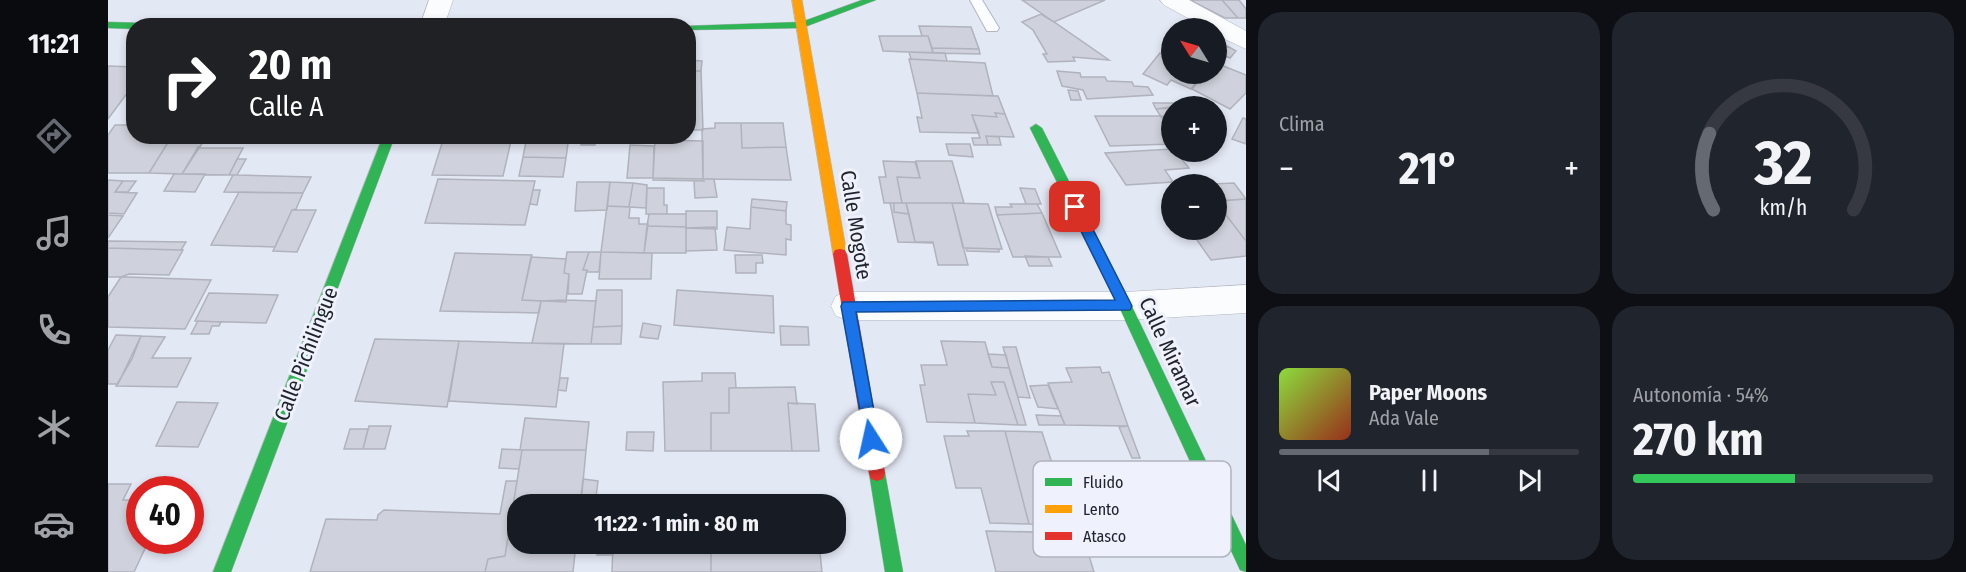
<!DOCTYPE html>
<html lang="es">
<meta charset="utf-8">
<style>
:root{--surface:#171b24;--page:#20242c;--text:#f1f3f6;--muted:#9ea1a6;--line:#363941;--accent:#646972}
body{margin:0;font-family:"Fira Sans Condensed",sans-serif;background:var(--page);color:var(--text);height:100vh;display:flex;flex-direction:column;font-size:22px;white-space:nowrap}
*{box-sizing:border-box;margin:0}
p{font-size:20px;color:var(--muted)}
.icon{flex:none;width:33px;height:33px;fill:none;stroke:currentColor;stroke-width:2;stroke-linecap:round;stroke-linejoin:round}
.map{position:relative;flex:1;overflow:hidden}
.sheet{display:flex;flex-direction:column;gap:12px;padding:12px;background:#0d0f14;width:720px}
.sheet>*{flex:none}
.top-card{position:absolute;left:18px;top:18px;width:570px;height:126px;border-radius:24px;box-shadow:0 3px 9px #0003;background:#202124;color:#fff;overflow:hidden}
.needle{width:39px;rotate:307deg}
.buttons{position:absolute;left:1053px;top:18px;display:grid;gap:12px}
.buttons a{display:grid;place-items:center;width:66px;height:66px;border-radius:50%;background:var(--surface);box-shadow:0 3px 9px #0003;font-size:30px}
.speed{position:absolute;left:18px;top:476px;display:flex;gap:12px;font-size:30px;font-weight:700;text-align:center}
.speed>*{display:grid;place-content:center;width:78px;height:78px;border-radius:50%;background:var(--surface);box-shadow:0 3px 9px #0003;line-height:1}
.speed .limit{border:9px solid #d22;background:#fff;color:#111}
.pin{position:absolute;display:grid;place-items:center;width:51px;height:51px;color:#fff;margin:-26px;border-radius:12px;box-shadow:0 3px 9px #0006}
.me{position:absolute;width:66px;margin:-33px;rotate:350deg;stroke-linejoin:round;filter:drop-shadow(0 0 4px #0008)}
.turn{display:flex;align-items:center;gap:21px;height:126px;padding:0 24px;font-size:27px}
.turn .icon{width:78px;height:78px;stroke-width:2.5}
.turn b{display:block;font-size:42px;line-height:51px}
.big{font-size:45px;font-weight:700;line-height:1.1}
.sheet .tile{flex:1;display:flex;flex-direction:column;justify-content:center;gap:9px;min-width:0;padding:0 21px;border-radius:24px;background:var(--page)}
.sheet .dial{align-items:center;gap:0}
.dial svg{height:156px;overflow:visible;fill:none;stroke:var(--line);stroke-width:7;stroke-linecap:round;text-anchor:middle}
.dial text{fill:var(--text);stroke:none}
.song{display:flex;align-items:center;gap:18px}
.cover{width:72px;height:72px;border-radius:9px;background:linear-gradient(135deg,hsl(90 70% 55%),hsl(10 70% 35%))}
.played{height:6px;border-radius:3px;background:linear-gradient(90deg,var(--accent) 70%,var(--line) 70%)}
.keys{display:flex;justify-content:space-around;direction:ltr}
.heat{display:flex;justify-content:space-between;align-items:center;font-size:33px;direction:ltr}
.charge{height:9px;border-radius:4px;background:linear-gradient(90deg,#34c759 54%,var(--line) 0)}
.sheet .tiles{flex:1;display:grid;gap:12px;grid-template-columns:repeat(2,1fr)}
.trip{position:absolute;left:399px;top:494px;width:339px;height:60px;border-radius:24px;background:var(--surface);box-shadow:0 3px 9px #0003;font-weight:700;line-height:60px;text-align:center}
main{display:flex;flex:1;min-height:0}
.dock{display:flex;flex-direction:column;width:108px;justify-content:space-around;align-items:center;background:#090b0e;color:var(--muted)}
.dock .icon{width:42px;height:42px}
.dock .on{color:var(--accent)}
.dock b{font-size:27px;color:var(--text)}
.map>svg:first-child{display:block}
</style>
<main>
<nav class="dock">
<b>11:21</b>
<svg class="icon on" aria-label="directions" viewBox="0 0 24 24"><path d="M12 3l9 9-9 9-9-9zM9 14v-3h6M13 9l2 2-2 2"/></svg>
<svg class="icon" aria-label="music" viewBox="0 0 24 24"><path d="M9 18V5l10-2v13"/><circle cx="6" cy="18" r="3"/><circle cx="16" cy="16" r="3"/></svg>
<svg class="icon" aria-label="phone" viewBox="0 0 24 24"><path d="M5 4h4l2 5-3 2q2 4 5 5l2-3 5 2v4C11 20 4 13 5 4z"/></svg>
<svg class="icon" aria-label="climate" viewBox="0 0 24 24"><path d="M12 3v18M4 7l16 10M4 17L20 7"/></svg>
<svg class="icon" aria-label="car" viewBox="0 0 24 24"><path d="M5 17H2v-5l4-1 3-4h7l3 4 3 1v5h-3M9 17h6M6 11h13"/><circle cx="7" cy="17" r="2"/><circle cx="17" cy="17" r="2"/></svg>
</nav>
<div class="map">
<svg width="1138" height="572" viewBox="0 0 1138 572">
<rect width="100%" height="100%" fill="#e3e8f5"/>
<path fill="#cfd1dc" stroke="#b0b2bc" stroke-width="1.5" d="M914 0H997L946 22Z
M1082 0H1114L1130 18H1117Z
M1114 0H1131L1138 9V18H1130Z
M933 14 946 22 1001 60 965 57 967 61 940 62 935 54H939L925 30 914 22Z
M811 26 863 27 871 49 824 48 820 36H814Z
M771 36H820L825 53 775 51Z
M1119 46 1128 51 1122 58 1113 54Z
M824 48 871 49 872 54 825 53Z
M801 52 837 53 839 61 803 59Z
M1052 53 1064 58V74H1096L1083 89 1063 80 1059 85 1035 74Z
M801 59 877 63 885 96 809 93Z
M580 60 594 61 593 71H580Z
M1108 63 1138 75V93L1122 109 1084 89 1096 74H1108Z
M0 66 26 67V76L19 85 26 84 0 119Z
M580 71H593L595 130H580Z
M949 71 972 73 973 77H997L999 81 1024 82 1026 86 1040 87 1045 95 979 99 975 90 954 86Z
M960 90 970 91 973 100H963Z
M809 93 890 96 897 114 887 113 889 117 864 115 871 133 812 132 809 117 814 118Z
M1045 103H1065L1070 106 1048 109Z
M1064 108V132H1063L1048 109Z
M887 113 897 114 906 137 878 136 880 145H866L864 138H872L864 115 889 117Z
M987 116H1054L1064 132V144L1002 146Z
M1135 118 1138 119V144L1124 139Z
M607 123H633L634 148 678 147 683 180 595 179 594 129 607 128Z
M633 123H675L678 147 634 148Z
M7 125H26V136H64L41 173H0V135Z
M64 136H99L74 174 41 173Z
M336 136H400L399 141 335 140Z
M419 136H461L458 158 415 157Z
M474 136H504V140H487V145H473Z
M878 136 891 137 893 145H880Z
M335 140 403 141 395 176 324 175Z
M547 140 595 141V179L545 178Z
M838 144H862L865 157 841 155Z
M522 145 546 146 545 178H519Z
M90 147 92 148H135L121 175 74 174Z
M1064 149V152H1068L1081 168 1057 170 1065 182 1018 185 997 153Z
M415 157 458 158 455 177 411 176Z
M129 159H138L129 175H121Z
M775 161 807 162 812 178 789 177 794 203H776L771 177H778Z
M808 161H844L856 203H794L789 177 812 178Z
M66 174H97L87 192 56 191Z
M125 175H129L203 177 195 193 116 192Z
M545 178 595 179 596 181 545 180Z
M330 179 427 181 417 225 317 223Z
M595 179H606L609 197 587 198 586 181H596Z
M0 180 15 181 7 192 29 193 16 214 0 213Z
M15 181H28L20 192H7Z
M469 182H502L499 210 467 211Z
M502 182 525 183 521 207 499 206Z
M525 183 539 185 538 208 521 207Z
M1126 183 1138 199 1114 201 1108 194V184H1104Z
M539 188H556V205H559V214H538Z
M912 188 927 189 933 204H918Z
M425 190H432L429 205 422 204Z
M131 192 195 193 188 209 184 210 167 247 103 245Z
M644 199 679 202 678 211 643 207Z
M1138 199V241L1115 211H1108V201Z
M782 203H786V212L801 214 807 242 825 243 790 242Z
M786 203H798L801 214 786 212Z
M798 203H844L860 265H830L825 242H807Z
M844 203 880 204 894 249 855 248Z
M902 204H929L934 213 889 215 887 207H904Z
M499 206 522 207 521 218H531V224H540L536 253 493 252Z
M643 207 678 211V224L683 225V240L678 239V255L616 250 619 227 642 229Z
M184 210H208L189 252 165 251Z
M578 211H609V229L578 228Z
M1108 211H1115L1138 241V256L1103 260 1082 230H1108Z
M934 213 953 257H905L889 215Z
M541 214H578V227L539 226Z
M0 215 15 216 0 238Z
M539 226 578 227V253H536Z
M607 227 609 250 578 251V228Z
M0 241 78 242 73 250 0 248Z
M0 248 73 250H75L61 275 21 274 13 277H0Z
M858 248 891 249V252L859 251Z
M459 252H481L475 270H479L474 294H460L461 274 456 273Z
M481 252H493L491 272H479V270H475Z
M493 252 544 253 543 279H491Z
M347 253 424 255 414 300 433 301 431 313 332 311Z
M627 255H654L655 263H648V273H628Z
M917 256 940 257 944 266H921Z
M423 257 458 259 456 273 461 274 458 302 414 300Z
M13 277H19L103 280 77 329 0 327V297Z
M489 290H514V326L485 327Z
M569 290 665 296 666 333 566 325Z
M101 293 170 295 158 323 87 321Z
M458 300 488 301 483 344 424 343 433 301Z
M90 321 113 322 111 326H104L101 334H83Z
M535 323 553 326 550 339 532 337Z
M514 326 513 344H483L485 327Z
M672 326 700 327 701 345H673Z
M8 335 33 336 10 384H0V350Z
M33 336 57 337 44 358H83L69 387 8 386 24 359Z
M267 339 351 341 339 407 247 401Z
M351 341 456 344 448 407 341 401Z
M833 341 877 342 884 367 901 368 918 425H910L896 382H883L888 395 860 394 867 423 819 422 812 385H817L813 365H839Z
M895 347H908L922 398 910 397Z
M880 354 898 355 901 368 884 367Z
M992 367 994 373 1001 372 1020 426 957 425 940 383 964 382 958 368Z
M594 373H627L628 388H621V413H603V451H557L555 382 594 381Z
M452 378H460L458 391 450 390Z
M883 382H896L910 425 867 423 860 394 888 395Z
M940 385 950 409 930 407 922 386Z
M687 387 689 404 680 403 684 451H603V413H621V388Z
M69 402 110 403 90 447 48 446Z
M680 403 707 404 711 451H684Z
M928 415 953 416 957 425H931Z
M417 418 481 422 478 450H412Z
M261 426H283L277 449H255Z
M1020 426 1032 458H1024L1011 427Z
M242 429H260L255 449H236Z
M859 431H897L921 524 882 523 873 488H848L836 436H861Z
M897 431 934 432 964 526 921 524Z
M519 432H546L545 451 518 450Z
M394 449 414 450 411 469 391 468Z
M414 450H478L473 504H410V543H468L465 572H377L380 559 397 556Z
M475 479 490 481 488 497 473 496Z
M398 481H409L397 556 380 559 377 572H202L218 519 269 520 270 515 276 510 392 514Z
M0 484H23L15 500H32V540H41L26 572H0Z
M602 496 706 498 707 504H602Z
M602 499V504H578L577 500Z
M878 531 974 533 986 572H888Z
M490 543H505V555H489Z
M505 543H603V572H504Z
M603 543H711L714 572H603Z"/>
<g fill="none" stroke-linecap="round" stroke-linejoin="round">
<defs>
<path id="lane" d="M862 0H874L891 28 889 31H879Z"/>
<path id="street" d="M321 0H345L336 26H312Z
M1052 0H1081L1138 31V49L1108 35V28H1098L1056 5Z
M1138 285V313L1017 320H740L728 316 723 306 728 296 740 292H1017Z"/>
<path id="fast" d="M754 0H768L694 28 580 30V26H576L693 22Z
M0 22 37 23 42 26H26V29L0 28Z
M928 124 934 128 1022 302 1138 545V572L1132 570 1011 307 922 128Z
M275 136H287L123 572H105Z
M769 465 775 467 777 473 795 572H777L761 473 763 467Z"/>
<path id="slow" d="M684 0H694L739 254 737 258H727L725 254Z"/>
<path id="jam" d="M732 249 737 250 739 254 777 473 775 479 769 481 763 479 761 473 725 254 727 250Z"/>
</defs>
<use href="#lane" stroke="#b3b6c1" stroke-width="2"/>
<use href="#street" stroke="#b3b6c1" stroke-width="1"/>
<use href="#fast" stroke="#b3b6c1" stroke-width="1"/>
<use href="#slow" stroke="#b3b6c1" stroke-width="1"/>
<use href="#jam" stroke="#b3b6c1" stroke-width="1"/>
<use href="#lane" fill="#fbfcfe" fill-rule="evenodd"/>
<use href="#street" fill="#fbfcfe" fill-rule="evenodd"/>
<use href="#fast" fill="#30b455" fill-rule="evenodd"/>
<use href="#slow" fill="#ff9f0a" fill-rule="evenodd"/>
<use href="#jam" fill="#e5322d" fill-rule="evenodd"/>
</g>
<path fill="#1a73e8" stroke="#114b97" stroke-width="1.5" d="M967 202 972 204 1022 302 1024 306 1022 310 748 312 771 439 769 444 763 447 758 444 733 306 735 302 1007 300 961 207Z"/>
<g text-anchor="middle" stroke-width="6" stroke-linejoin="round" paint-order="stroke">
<g font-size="21" fill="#20242c" stroke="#eff2fc">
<text transform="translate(748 225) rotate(81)" y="7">Calle Mogote</text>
<text transform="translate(1062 352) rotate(65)" y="7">Calle Miramar</text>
<text transform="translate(198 354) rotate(-69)" y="7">Calle Pichilingue</text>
</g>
</g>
<rect x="925" y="461" width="198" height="96" rx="9" fill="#eff2fc" stroke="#b1b4be" stroke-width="1.5"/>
<rect x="937" y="478" width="27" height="8" fill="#30b455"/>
<rect x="937" y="505" width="27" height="8" fill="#ff9f0a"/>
<rect x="937" y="532" width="27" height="8" fill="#e5322d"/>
<g font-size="16" fill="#20242c">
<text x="975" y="488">Fluido</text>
<text x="975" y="515">Lento</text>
<text x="975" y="542">Atasco</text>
</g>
</svg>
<div class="buttons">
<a><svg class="needle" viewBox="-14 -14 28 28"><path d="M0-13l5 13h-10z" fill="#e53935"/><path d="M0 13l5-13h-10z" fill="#9ea1a6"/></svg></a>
<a>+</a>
<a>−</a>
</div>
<div class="speed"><div class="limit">40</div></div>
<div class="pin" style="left:967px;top:207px;background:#d93025"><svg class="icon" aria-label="arrive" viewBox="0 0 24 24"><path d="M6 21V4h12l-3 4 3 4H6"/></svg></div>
<svg class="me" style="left:763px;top:439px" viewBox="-20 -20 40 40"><circle r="19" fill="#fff"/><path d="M0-13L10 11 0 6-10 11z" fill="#1a73e8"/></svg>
<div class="trip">11:22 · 1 min · 80 m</div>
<div class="top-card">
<div class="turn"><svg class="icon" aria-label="right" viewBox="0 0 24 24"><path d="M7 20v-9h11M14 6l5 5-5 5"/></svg><div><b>20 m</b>Calle A</div></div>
</div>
</div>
<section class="sheet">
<div class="tiles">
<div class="tile"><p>Clima</p>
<div class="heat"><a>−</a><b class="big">21°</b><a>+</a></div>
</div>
<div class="tile dial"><svg viewBox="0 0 100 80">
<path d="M14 69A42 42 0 1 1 86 69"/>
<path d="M14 69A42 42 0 0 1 12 30" stroke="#646972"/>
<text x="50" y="56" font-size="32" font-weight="700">32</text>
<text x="50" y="72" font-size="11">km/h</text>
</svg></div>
<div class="tile">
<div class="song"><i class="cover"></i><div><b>Paper Moons</b><p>Ada Vale</p></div></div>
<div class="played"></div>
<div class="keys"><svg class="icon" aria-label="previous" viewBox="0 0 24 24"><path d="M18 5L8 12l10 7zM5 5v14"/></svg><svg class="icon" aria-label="pause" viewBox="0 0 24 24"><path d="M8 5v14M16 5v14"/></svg><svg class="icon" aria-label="next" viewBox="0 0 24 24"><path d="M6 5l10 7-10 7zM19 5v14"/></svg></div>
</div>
<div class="tile"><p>Autonomía · 54%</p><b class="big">270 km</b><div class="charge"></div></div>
</div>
</section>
</main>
